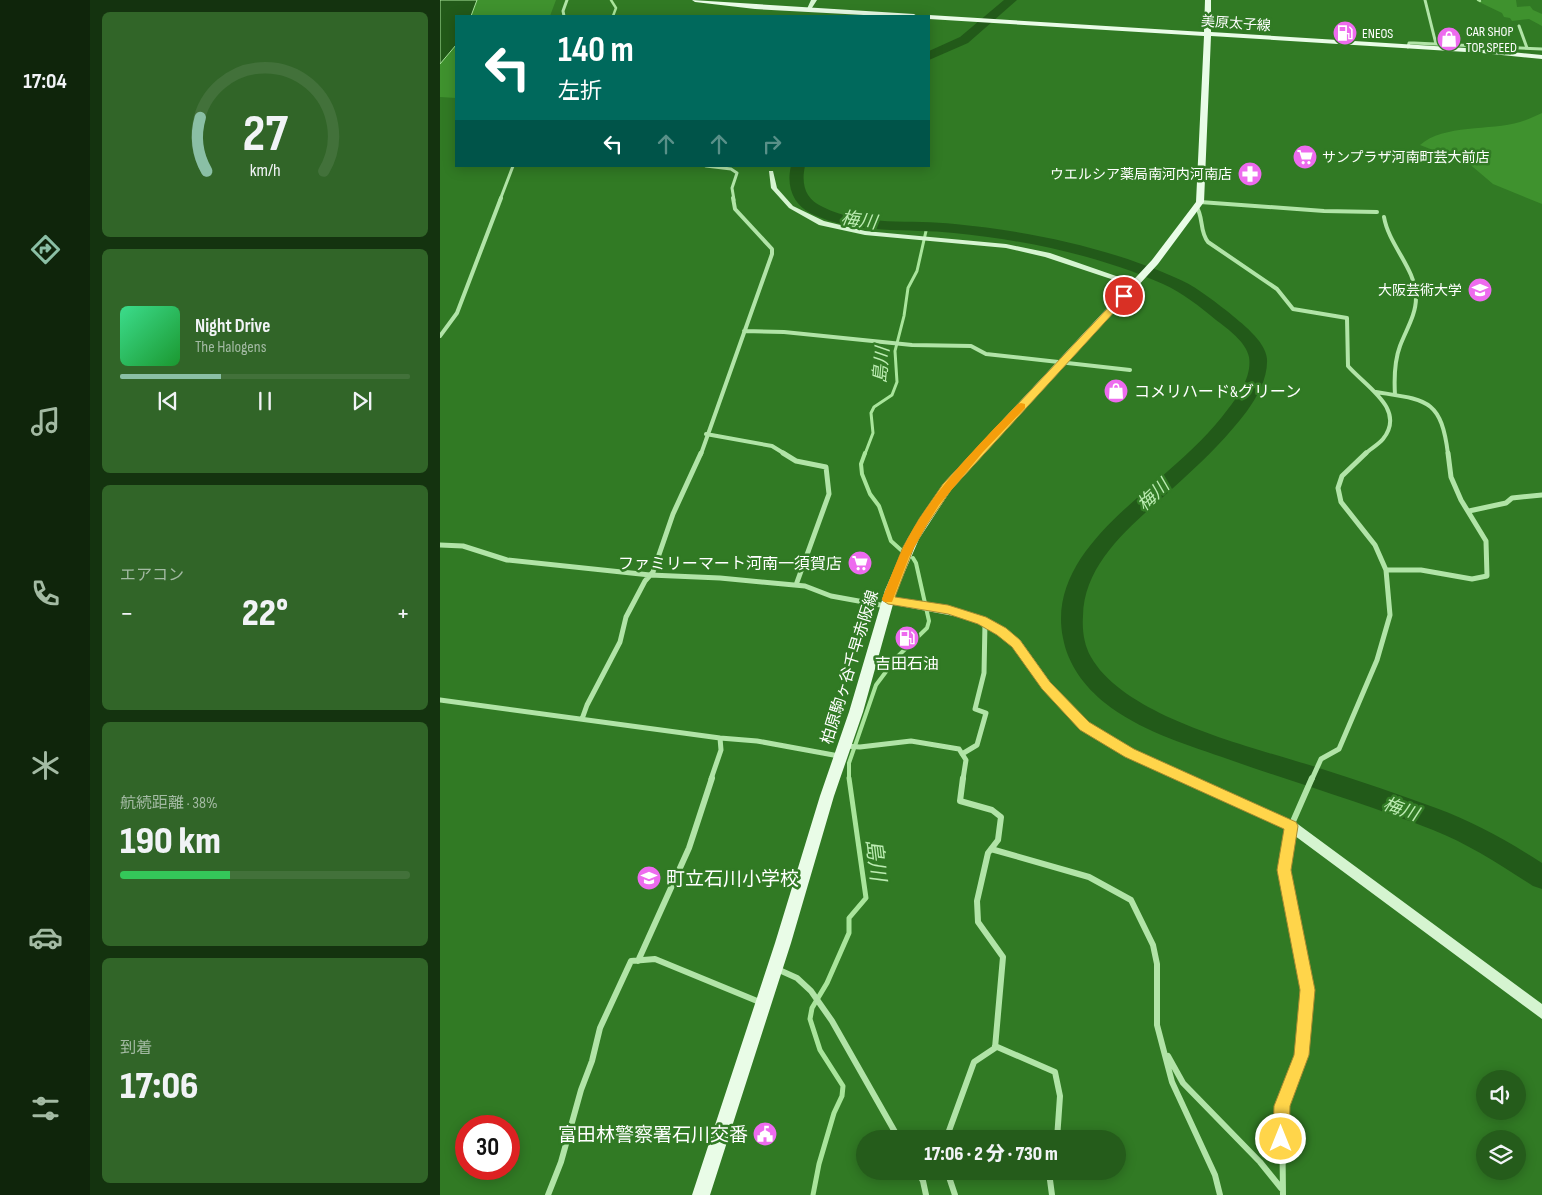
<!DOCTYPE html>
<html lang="ja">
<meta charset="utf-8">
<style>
:root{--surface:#255c1b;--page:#316528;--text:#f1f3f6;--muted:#a3baa3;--line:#42713a;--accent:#8abfa5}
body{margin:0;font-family:"Sofia Sans Condensed","Noto Sans JP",sans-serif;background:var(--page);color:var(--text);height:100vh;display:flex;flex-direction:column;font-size:19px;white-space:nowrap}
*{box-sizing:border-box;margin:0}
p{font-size:16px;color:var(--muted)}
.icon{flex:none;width:28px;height:28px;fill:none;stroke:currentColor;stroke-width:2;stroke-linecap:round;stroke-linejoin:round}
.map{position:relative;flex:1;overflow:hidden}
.details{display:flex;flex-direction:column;gap:12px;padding:12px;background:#14330f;width:350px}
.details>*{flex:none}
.banner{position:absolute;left:15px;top:15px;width:475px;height:152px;border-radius:0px;box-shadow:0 2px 12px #0003;background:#00695c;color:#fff;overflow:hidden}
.controls{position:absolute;left:1036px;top:1070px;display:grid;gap:10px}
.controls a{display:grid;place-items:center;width:50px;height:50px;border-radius:50%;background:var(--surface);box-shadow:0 2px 12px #0003;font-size:25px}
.speed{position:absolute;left:15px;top:1115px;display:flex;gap:10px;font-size:25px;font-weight:700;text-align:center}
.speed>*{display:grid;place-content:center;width:65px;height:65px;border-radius:50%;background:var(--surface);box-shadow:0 2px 12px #0003;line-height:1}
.speed .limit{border:8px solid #d22;background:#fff;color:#111}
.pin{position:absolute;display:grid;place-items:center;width:42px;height:42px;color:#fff;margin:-21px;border:2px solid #fff;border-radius:50%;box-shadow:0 1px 5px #0007}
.me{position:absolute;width:55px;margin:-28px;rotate:0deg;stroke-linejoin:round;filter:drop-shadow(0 0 4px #0008)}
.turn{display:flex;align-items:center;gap:18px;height:105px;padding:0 20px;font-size:22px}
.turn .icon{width:65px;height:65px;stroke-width:2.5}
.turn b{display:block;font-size:35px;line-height:42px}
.lanes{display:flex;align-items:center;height:48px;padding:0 20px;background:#0003;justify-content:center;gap:25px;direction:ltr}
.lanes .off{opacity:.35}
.big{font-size:38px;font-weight:800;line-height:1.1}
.details .card{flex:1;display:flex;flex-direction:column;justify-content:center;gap:8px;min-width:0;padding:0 18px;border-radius:8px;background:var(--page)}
.details .dial{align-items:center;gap:0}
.dial svg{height:130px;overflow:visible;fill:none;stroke:var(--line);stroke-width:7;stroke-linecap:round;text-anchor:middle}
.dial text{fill:var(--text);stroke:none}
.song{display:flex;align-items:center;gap:15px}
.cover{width:60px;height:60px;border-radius:8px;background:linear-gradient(135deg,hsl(150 70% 55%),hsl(130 70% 35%))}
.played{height:5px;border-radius:2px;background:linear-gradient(90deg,var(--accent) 35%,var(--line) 35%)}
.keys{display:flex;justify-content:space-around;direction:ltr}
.heat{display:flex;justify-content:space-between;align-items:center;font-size:28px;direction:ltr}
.charge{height:8px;border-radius:4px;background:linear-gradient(90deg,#34c759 38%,var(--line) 0)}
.trip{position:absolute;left:416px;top:1130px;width:270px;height:50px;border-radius:25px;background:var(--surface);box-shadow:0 2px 12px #0003;font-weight:800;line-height:50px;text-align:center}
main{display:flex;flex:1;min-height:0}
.tabs{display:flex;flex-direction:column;width:90px;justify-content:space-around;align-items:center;background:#0f250b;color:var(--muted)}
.tabs .icon{width:35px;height:35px}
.tabs .selected{color:var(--accent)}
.tabs b{font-size:22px;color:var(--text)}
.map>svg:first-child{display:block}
</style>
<main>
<nav class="tabs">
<b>17:04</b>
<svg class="icon selected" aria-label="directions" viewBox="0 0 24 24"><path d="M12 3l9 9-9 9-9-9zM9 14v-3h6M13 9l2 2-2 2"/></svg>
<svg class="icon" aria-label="music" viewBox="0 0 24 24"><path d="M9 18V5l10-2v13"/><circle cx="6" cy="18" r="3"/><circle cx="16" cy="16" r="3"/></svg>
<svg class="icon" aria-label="phone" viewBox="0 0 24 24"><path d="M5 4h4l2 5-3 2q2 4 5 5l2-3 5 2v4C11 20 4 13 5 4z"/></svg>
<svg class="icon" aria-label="climate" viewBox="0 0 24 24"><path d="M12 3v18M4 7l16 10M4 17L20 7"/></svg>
<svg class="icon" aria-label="car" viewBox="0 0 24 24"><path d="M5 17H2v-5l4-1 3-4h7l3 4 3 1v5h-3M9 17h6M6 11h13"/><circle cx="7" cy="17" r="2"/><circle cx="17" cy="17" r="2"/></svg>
<svg class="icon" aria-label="filters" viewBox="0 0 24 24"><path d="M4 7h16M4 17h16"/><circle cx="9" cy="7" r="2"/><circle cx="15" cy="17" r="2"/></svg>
</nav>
<section class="details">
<div class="card dial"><svg viewBox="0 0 100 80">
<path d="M14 69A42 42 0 1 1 86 69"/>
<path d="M14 69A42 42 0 0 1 10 36" stroke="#8abfa5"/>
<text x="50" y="56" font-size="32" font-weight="700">27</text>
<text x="50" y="72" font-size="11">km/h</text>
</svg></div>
<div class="card">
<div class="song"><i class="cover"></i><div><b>Night Drive</b><p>The Halogens</p></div></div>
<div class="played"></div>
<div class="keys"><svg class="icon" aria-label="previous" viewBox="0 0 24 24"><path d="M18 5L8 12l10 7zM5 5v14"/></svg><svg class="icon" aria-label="pause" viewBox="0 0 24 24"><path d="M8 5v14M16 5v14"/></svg><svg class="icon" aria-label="next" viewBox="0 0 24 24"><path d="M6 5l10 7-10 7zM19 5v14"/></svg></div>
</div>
<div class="card"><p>エアコン</p>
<div class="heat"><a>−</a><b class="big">22°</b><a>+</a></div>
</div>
<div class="card"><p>航続距離 · 38%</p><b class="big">190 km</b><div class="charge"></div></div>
<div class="card"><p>到着</p><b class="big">17:06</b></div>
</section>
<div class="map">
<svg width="1102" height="1195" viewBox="0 0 1102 1195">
<rect width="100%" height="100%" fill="#317a24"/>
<path fill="#3f922e" d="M37 0H116L110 16H31Z
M1043 0H1076L1077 7 1090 6 1093 10 1102 14V26L1089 19 1072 21 1070 18 1064 17 1062 13 1039 2Z
M16 45V98L0 97V64Z
M1102 113V204L1053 184 1020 156 998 152 980 145C1004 124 1050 131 1080 122 1087 120 1095 116 1102 113Z"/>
<path fill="#225a19" stroke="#a9e59b" d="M0 0H37L31 16H16V45L0 64Z"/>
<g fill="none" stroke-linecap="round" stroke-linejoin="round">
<path stroke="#a9e59b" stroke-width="2.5" d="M171 0 176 8 173 16
M1038 0 1040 1"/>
<path stroke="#a9e59b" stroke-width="3" d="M425 454 433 433 431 413 434 407 452 395 457 382 455 351 464 316 468 288 477 271 486 231 482 226"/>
<path stroke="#a9e59b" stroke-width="4" d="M425 453 421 464 422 474 430 494 439 506 451 541 461 550
M409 779V763L436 685 457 657 487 628 489 621 476 563 473 558"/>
<path stroke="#a9e59b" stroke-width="5" d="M373 1195 379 1164 394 1113 402 1096 403 1086 380 1050 370 1019 372 1008 387 983 409 933V918L426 898 409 778"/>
<path fill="#225a19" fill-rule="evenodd" d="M564 0H577L528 43 489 60V51L520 37Z
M351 166H365C361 184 365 199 383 207 422 227 472 219 515 224 588 231 666 247 734 277 754 285 770 298 787 311 801 323 825 340 827 359 828 378 817 397 807 411 788 436 767 457 744 478 704 516 644 556 643 616 642 630 644 645 651 657 686 719 817 748 882 769 920 781 958 794 996 808 1034 822 1068 841 1102 863V889L1093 886C1060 865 1029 844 993 830 924 803 852 782 782 757 742 743 699 730 665 703 645 687 628 665 623 638 608 565 681 513 728 471 750 452 771 432 788 409 799 395 812 376 809 357 806 342 788 329 776 320 759 306 743 293 723 284 658 255 584 240 514 233 468 228 416 235 372 214 353 205 346 186 351 166Z"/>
<path stroke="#b1e4a7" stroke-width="3" d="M985 0 996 44
M124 16 123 11 127 0
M1079 26 1087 48
M968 47 969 43H974L1102 49
M266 166 291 169 297 173 292 188 294 200
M60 200 73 166"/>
<path stroke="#b1e4a7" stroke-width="4" d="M760 202 884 211 937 212
M756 206C764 217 759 231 768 242L837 289 853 309 907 318 908 366C925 386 967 409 943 439 938 445 930 449 925 454
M944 217C949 246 976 268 976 298 976 315 966 330 960 346 954 362 954 378 955 395
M304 331 344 332 472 345 531 346 546 354 690 370
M0 336 17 313 61 198
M936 392C986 400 1001 398 1008 454
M266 434 332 446 345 454
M261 454 332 254V249L295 209 293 198"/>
<path stroke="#b1e4a7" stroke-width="5" d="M343 453 356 461 386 467 389 494 356 585
M1029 511 1066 503 1072 498 1102 495
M0 545 23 546 67 560 210 575 280 578 365 586 391 596 446 606
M946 570H981L1032 579 1047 576 1046 541 1021 500 1011 477 1008 453
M0 700 280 738 317 741 399 756
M142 719 147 705 180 642 186 617 205 581 213 572 233 514 261 453
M405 746 420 747 471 741 519 749 526 760 523 779
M522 754 537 745 546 713 535 709 544 673 545 623
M271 779 281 750 280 738
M872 779 881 759 899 749 937 660 950 615 946 570 935 545 901 502 898 488 902 476 926 453"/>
<path stroke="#b1e4a7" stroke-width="6" d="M551 849 649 877 691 900 713 945 717 964V1025L732 1082 775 1175 780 1195
M198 961 249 848 272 778
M337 969 357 978 371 991 392 1021 459 1139
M555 1046 615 1072 620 1096 617 1139
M728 1056 743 1083 820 1162 841 1188
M506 1139 534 1062 555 1048 563 957 538 922 537 901 548 853 558 840 561 817 552 810 520 801 523 778
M477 1171 483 1181 486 1195
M507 1171 515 1195
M612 1171 610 1180 612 1195
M108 1195 121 1162 141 1090 152 1061 160 1028 191 961 215 959 322 1003
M843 1195 842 1106 862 1055 868 990 844 870 851 826 872 778"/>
<path fill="#d5f4d0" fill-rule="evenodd" d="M371 0H377L370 11H366Z
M329 171H333L337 188 353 206 384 221 425 231 566 244 610 253 699 284 695 286H692L605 257 566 248 425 235 379 225 349 208 331 188Z
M448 596 520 609 546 618 566 629 580 640 610 682 648 723 693 750 855 822 1102 1004V1019L847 830 685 756 640 729 602 688 572 646 558 635 538 624 519 617 444 603 443 600 444 597Z"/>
<path fill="#e9fce7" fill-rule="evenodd" d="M252 0 474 14 477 16H442L315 9 255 2Z
M765 0H771V32L1042 49 1102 55V59L1042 53 771 36 764 202 718 264 511 490 479 539 457 590 423 712 394 796 351 943 270 1195H252L335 943 380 796 409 712 445 590 468 538 503 484 712 260 756 202 764 36 489 19V16H486L489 15 764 32Z"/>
</g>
<path fill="#ffd54a" stroke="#a68a30" d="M684 293 688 296 687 298 511 490 487 525 474 547 455 597 508 605 546 617 566 628 580 640 610 682 649 722 694 749 856 822 858 826 851 870 875 990 869 1055 850 1106 849 1139 847 1144 841 1147 836 1144 833 1139 834 1106 854 1055 860 990 837 870 844 829 685 757 640 730 602 689 572 647 557 635 538 624 508 614 448 604 442 600 463 547 479 519 503 484 681 294Z"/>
<path fill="#f59e0b" d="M581 403 585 404V408L543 452 499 505 487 524 469 557 452 602H444L442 599C453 571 463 543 480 518 507 476 543 440 578 404Z"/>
<defs>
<symbol id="fuel-disc" viewBox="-11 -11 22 22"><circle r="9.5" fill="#ed6bee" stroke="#317a24"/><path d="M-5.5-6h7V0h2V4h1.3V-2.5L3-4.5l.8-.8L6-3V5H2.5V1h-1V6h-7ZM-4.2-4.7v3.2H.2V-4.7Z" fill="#fff"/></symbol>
<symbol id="shop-disc" viewBox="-11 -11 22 22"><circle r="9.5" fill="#ed6bee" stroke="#317a24"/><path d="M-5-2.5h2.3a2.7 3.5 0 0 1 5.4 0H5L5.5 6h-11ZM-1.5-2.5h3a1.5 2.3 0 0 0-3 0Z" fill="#fff"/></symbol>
<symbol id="supermarket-disc" viewBox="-11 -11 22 22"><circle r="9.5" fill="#ed6bee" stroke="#317a24"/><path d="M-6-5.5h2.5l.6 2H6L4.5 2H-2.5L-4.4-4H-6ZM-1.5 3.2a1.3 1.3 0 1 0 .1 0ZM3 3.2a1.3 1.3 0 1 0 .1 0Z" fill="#fff"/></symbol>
<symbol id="pharmacy-disc" viewBox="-11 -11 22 22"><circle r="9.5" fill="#ed6bee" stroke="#317a24"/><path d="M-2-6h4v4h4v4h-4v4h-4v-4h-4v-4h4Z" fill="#fff"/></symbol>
<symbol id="university-disc" viewBox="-11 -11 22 22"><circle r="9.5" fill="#ed6bee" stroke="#317a24"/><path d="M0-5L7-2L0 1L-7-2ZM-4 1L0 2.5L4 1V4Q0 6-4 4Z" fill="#fff"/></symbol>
<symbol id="school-disc" viewBox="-11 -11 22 22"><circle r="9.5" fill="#ed6bee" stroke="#317a24"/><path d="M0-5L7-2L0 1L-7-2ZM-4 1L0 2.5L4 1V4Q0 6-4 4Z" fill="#fff"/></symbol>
<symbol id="civic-disc" viewBox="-11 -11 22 22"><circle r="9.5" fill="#ed6bee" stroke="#317a24"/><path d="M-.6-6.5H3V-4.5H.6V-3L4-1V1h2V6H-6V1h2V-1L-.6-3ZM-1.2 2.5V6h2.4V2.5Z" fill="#fff"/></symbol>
</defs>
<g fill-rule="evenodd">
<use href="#fuel-disc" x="891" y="19" width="28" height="28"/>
<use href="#shop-disc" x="995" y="25" width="28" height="28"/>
<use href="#supermarket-disc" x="851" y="143" width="28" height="28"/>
<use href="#pharmacy-disc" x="796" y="160" width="28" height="28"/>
<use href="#university-disc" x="1026" y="276" width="28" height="28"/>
<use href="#shop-disc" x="662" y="377" width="28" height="28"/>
<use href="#supermarket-disc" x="406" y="549" width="28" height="28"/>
<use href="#fuel-disc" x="453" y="624" width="28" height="28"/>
<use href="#school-disc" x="195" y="864" width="28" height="28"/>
<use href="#civic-disc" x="311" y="1120" width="28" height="28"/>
</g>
<g text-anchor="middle" stroke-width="5" stroke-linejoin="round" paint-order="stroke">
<g font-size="14" fill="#fff" stroke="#317a24">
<text transform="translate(796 23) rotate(4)" y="5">美原太子線</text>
</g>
<g font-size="14" fill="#fff" stroke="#317a24" text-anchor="start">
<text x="1026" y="36">CAR SHOP<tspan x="1026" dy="16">TOP SPEED</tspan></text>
<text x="922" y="38">ENEOS</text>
<text x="882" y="162">サンプラザ河南町芸大前店</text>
<text x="792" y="179" text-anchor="end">ウエルシア薬局南河内河南店</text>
<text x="1022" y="295" text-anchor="end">大阪芸術大学</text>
</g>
<g font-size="16" fill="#fff" stroke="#317a24" text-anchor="start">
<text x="694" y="397">コメリハード&amp;グリーン</text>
<text x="402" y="569" text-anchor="end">ファミリーマート河南一須賀店</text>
<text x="467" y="669" text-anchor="middle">吉田石油</text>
</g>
<g font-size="16" fill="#fff" stroke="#317a24">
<text transform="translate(409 667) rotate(-73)" y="6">柏原駒ヶ谷千早赤阪線</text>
</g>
<g font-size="18" font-style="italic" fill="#bcecb2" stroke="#317a24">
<text transform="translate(419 220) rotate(8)" y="6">梅川</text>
<text transform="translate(441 365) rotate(-85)" y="6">島川</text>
<text transform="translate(713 495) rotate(-44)" y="6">梅川</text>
<text transform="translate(961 809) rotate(19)" y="6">梅川</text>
</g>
<g font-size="19" fill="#fff" stroke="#317a24" text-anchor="start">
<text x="226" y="885">町立石川小学校</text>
<text x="308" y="1141" text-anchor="end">富田林警察署石川交番</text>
</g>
<g font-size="21" font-style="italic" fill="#bcecb2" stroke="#317a24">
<text transform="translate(436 860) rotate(83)" y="7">島川</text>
</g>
</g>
</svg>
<div class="controls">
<a><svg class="icon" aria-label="sound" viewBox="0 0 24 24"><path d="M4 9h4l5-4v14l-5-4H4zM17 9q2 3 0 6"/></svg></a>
<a><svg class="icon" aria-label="layers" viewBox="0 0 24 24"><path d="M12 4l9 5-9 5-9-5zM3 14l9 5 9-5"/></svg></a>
</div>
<div class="speed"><div class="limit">30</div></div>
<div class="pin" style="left:684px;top:296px;background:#d93025"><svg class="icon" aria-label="arrive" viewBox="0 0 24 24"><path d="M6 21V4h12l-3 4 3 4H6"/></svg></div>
<svg class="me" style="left:841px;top:1139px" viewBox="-20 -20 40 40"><circle r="17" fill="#ffd54a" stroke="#fff" stroke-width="3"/><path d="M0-11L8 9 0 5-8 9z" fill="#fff"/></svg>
<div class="trip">17:06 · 2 分 · 730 m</div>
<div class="banner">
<div class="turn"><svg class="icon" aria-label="left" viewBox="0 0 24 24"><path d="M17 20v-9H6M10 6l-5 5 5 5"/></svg><div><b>140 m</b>左折</div></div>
<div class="lanes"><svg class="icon" aria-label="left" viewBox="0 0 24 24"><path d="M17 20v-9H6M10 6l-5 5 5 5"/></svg><svg class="icon off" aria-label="ahead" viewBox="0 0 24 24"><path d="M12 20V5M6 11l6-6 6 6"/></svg><svg class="icon off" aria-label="ahead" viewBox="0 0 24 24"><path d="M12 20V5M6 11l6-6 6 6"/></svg><svg class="icon off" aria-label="right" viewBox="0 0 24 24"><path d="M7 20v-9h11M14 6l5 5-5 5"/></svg></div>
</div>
</div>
</main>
